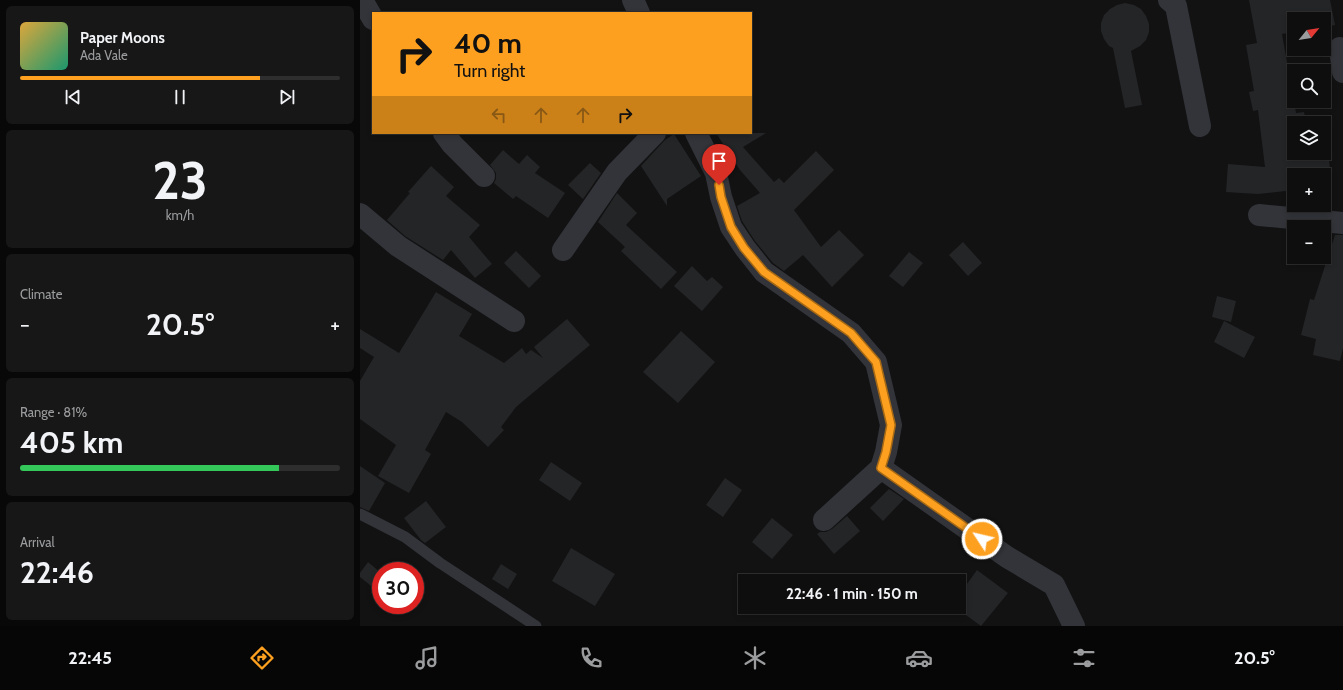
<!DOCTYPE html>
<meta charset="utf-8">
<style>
:root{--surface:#0e0e0e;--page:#171717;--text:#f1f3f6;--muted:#9b9c9e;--line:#2e2e2e;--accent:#fea01f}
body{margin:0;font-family:Cabin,sans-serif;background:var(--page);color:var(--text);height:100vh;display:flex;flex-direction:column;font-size:15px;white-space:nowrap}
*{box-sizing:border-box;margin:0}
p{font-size:13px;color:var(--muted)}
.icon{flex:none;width:22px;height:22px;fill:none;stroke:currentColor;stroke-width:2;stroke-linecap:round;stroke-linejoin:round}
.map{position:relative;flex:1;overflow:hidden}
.details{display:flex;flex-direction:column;gap:6px;padding:6px;background:#080808;width:360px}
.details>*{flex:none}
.hud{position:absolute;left:12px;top:12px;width:380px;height:122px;border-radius:0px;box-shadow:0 2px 6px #0003,0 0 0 1px var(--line);background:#fea01f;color:#111;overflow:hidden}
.needle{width:26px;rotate:60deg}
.fabs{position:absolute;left:927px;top:12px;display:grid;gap:8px}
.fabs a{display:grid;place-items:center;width:44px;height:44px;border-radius:0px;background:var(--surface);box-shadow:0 2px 6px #0003,0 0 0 1px var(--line);font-size:20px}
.speed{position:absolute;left:12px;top:562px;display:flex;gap:8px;font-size:20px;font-weight:700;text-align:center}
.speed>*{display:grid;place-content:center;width:52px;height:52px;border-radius:50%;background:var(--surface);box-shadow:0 2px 6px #0003,0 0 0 1px var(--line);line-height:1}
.speed .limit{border:6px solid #d22;background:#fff;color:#111}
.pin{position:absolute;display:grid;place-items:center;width:34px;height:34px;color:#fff;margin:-41px -17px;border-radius:50% 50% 50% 0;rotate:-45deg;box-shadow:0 0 4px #0007}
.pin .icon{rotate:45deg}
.me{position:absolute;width:44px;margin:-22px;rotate:305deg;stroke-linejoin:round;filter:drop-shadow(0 0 3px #0008)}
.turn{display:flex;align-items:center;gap:14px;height:84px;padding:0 16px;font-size:18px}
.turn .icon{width:52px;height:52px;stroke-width:2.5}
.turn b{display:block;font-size:28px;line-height:34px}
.lanes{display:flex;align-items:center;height:38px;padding:0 16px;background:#0003;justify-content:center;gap:20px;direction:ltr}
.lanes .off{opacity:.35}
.big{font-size:30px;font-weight:800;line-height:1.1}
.details .card{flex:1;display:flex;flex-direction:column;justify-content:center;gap:6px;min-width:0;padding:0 14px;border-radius:6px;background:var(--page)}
.details .dial{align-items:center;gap:0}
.dial b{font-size:52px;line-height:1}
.song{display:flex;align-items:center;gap:12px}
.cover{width:48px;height:48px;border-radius:6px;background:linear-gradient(135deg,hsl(40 70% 55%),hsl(160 70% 35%))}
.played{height:4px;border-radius:2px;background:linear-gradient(90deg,var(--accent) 75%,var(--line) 75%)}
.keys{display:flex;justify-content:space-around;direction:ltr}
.heat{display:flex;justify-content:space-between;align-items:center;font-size:22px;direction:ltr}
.charge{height:6px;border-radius:3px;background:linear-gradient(90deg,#34c759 81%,var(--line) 0)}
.trip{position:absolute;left:378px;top:574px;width:228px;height:40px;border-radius:0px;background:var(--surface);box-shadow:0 2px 6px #0003,0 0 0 1px var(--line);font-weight:800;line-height:40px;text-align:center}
.menu{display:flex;height:64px;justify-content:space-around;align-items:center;background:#060606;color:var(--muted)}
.menu .icon{width:28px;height:28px}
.menu .on{color:var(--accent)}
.menu b{font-size:18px;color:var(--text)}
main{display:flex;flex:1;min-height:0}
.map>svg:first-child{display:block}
</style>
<main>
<section class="details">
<div class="card">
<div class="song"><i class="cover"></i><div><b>Paper Moons</b><p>Ada Vale</p></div></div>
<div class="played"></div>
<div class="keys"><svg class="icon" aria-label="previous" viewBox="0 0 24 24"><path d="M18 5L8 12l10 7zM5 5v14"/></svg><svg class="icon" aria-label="pause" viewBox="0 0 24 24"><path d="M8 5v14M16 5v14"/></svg><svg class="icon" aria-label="next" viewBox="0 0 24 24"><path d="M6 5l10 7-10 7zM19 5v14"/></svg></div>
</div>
<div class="card dial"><b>23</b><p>km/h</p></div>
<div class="card"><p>Climate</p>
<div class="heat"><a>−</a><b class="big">20.5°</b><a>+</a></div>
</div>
<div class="card"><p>Range · 81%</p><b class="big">405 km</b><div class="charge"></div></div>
<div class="card"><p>Arrival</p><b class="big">22:46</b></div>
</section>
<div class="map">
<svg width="983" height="626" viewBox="0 0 983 626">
<rect width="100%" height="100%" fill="#121213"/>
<path fill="#242527" d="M889 0H970L975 25 964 27V19H934V32L922 34 936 113 944 112 946 123H934V153H950V155L968 153 972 184 964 186V175H934V190L898 194 866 192 868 164 905 167 898 110 893 111 889 92 894 91 886 45 897 43Z
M765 3 774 5 781 9 786 16 789 24V32L786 40 780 46 771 51 782 105 765 108 753 48 749 46 744 39 741 31V23L744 15 750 9 757 5Z
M356 133H406L383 147 414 182 419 178 424 183 456 151 474 170 434 210 461 247 479 230 504 255 472 287 443 255 424 271 413 263 395 241 382 221 377 206 400 193 380 170Z
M314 134 341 176 307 199V206L281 166 305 140Z
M143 150 159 164 167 155 180 167 175 173 205 193 188 218 156 196 153 199 134 183 136 179V173L130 165Z
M230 163 241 173 223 199 208 185Z
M71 166 94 187 86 196 120 225 109 237 132 264 115 278 91 250 83 260 45 236 27 220 50 193 48 192Z
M257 193 277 213 266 225 317 272 301 289 261 251 265 247 238 222Z
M975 235H983V348L980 361 953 355 956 339 941 335 950 299 954 300Z
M603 242 622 263 608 276 589 255Z
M156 251 181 276 169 288 144 263Z
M549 252 563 263 543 287 529 276Z
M332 266 347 281 352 277 363 287 342 311 314 286Z
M76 292 112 314 99 336 144 363 162 348 166 354 171 350 183 358 174 347 207 319 230 345 156 407 141 427 144 430 128 447 102 422 86 412 65 450 71 454 49 493 18 476 36 445 0 419V381L14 357 0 348V329L39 353Z
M857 296 876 301 871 322 852 317Z
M864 321 895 337 884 358 854 342Z
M321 331 355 362 318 403 283 372Z
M191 462 222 483 210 501 179 480Z
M0 466 25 483 9 511 0 507Z
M365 478 382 490 363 517 346 505Z
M529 489 544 499 523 521 510 508Z
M66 501 86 527 65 543 61 540 44 518Z
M487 516 500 531 474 554 457 534 460 532H466L472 529Z
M412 518 433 535 412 559 392 542Z
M211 548 255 574 235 606 192 581Z
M8 562 21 573V594L0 577V573Z
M141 564 157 574 148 589 132 579Z
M617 570 648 593 621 626 599 610V595Z"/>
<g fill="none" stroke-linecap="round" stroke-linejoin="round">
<path stroke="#323439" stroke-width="11" d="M0 514 45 537 80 563 176 626"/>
<path stroke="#323439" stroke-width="22" d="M2 0 13 19
M273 0 279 13
M809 0 816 6 840 126
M980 48 983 72
M84 133 92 144 124 176
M336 133 356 173 361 197 371 227 385 248 404 272 491 333 516 362 531 425 526 452 521 468 464 520
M0 214 38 246 154 321
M899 215 983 223
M203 250 257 172 295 133
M521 468 647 557 694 585 714 626"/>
</g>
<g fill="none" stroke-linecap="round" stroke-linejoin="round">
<defs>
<path id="route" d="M359 185 361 197 371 227 384 248 404 272 491 333 516 362 531 425 526 452 521 468 622 539"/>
</defs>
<use href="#route" stroke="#a56814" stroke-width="10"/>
<use href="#route" stroke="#fea01f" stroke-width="7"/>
</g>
</svg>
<div class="fabs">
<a><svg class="needle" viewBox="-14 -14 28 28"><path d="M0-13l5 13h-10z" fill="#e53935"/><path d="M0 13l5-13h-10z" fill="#9b9c9e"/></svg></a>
<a><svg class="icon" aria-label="search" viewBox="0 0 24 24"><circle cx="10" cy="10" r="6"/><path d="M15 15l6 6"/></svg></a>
<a><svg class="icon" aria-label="layers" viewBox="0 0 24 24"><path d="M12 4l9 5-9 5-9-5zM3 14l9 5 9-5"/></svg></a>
<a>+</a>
<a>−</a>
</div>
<div class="speed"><div class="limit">30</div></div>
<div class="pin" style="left:359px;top:185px;background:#d93025"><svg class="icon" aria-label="arrive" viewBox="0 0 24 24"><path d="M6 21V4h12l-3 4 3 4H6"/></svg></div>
<svg class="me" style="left:622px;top:539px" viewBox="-20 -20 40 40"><circle r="17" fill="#fea01f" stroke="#fff" stroke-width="3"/><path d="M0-11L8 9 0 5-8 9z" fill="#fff"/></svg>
<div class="trip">22:46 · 1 min · 150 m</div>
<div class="hud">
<div class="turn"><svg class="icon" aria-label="right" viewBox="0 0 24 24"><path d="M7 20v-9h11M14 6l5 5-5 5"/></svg><div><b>40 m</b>Turn right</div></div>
<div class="lanes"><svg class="icon off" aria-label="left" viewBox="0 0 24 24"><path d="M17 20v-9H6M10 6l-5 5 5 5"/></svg><svg class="icon off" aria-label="ahead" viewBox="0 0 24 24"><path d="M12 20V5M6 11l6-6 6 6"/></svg><svg class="icon off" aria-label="ahead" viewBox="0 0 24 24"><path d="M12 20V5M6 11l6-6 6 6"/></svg><svg class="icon" aria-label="right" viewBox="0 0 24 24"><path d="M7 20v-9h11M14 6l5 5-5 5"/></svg></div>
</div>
</div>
</main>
<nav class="menu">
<b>22:45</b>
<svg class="icon on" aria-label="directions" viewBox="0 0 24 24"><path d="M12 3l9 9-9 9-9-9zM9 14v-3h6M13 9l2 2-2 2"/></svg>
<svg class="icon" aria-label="music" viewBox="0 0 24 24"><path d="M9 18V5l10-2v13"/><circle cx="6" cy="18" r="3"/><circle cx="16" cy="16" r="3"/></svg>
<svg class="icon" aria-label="phone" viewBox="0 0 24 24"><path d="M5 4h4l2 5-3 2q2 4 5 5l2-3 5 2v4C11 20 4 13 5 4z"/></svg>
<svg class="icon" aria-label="climate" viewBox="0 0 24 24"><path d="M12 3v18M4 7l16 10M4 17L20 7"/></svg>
<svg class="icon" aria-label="car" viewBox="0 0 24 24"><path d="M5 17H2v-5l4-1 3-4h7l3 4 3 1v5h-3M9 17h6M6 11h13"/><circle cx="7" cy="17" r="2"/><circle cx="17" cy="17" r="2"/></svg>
<svg class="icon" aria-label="filters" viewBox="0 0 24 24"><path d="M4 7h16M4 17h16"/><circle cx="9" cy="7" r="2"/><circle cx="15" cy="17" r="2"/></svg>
<b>20.5°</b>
</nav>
